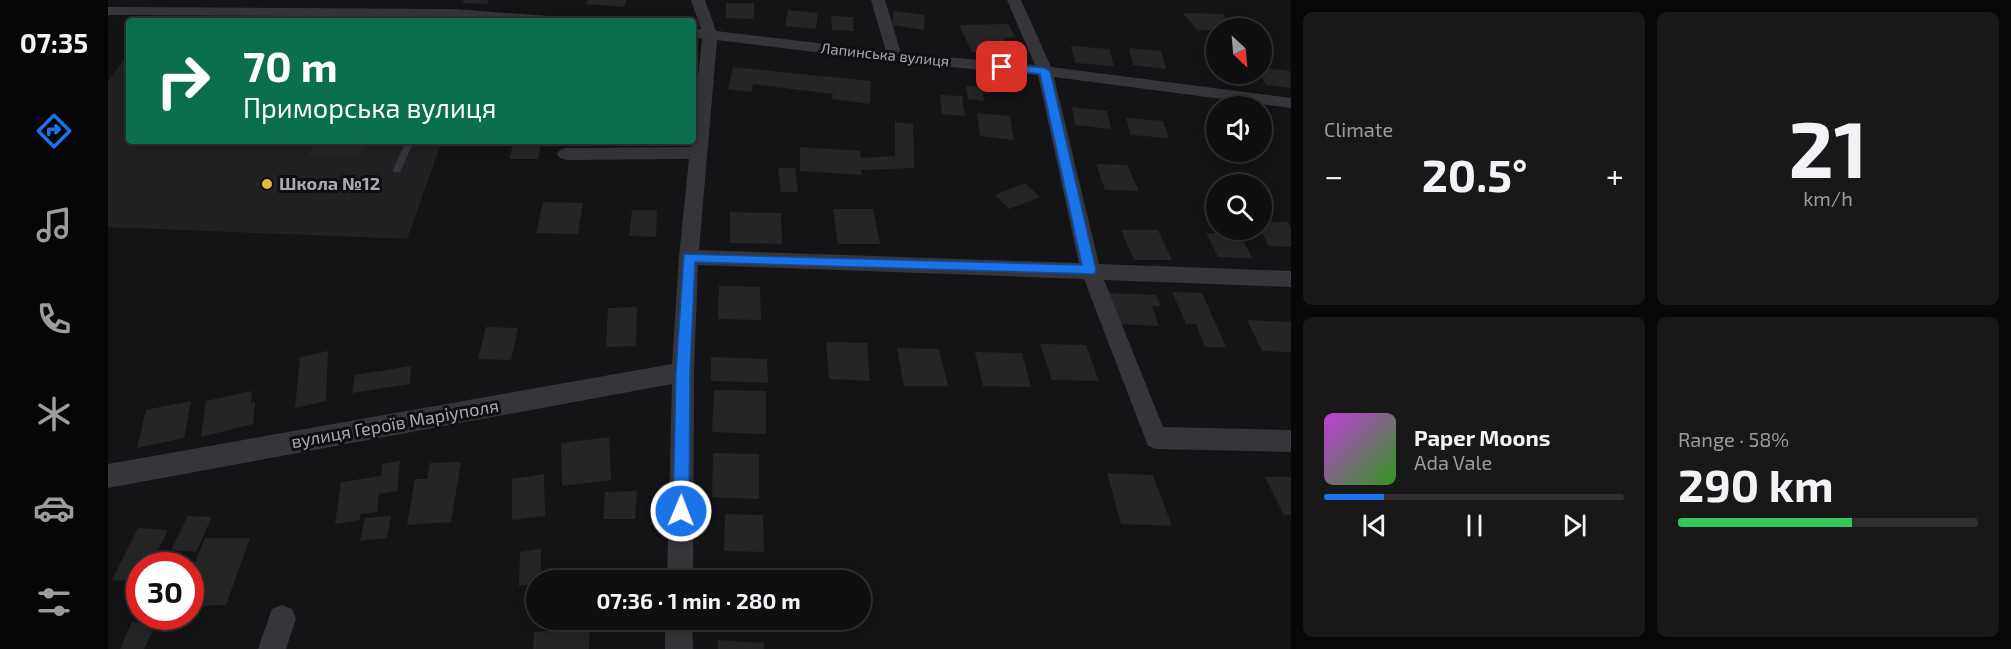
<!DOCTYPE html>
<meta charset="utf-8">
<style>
:root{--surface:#0f0f10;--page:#181819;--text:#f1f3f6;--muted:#9b9c9f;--line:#2f2f30;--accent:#1a73e8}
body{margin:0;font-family:"Exo 2",sans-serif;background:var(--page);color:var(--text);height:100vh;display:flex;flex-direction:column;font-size:22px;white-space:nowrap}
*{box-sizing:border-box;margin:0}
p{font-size:20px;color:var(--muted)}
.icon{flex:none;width:33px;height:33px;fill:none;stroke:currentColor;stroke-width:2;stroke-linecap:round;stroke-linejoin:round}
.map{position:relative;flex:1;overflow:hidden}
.side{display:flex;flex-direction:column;gap:12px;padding:12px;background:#080809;width:720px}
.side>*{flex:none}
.banner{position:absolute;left:18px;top:18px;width:570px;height:126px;border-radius:6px;box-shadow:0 3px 15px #0003,0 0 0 2px var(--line);background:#0b6e4f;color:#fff;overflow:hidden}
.needle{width:39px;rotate:154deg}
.fabs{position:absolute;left:1098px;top:18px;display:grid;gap:12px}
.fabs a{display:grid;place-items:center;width:66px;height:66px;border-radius:50%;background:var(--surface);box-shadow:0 3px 15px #0003,0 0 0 2px var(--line);font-size:30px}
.speed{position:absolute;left:18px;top:552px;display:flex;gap:12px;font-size:30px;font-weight:700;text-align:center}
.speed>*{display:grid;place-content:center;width:78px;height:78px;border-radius:50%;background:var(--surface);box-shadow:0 3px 15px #0003,0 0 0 2px var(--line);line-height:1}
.speed .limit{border:9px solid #d22;background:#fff;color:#111}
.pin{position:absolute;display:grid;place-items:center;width:51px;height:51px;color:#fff;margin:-26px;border-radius:12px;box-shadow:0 3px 9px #0006}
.me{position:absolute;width:66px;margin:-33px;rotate:1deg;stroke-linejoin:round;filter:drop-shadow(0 0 4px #0008)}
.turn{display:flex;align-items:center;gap:21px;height:126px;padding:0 18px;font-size:27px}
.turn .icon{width:78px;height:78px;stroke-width:2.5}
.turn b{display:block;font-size:42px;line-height:51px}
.big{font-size:45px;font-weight:700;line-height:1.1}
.side .card{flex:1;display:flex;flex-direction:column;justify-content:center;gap:9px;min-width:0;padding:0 21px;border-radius:9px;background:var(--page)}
.side .dial{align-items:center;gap:0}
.dial b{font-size:78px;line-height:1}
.song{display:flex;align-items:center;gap:18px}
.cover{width:72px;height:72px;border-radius:9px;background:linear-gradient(135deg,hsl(290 70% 55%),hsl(110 70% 35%))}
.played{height:6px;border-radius:3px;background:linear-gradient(90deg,var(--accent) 20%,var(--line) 20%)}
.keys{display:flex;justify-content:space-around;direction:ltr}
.heat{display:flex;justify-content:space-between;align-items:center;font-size:33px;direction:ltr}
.charge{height:9px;border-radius:4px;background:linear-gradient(90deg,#34c759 58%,var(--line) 0)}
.side .tiles{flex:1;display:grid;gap:12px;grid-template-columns:repeat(2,1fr)}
.trip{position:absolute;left:418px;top:570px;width:345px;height:60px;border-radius:30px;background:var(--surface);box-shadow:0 3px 15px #0003,0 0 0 2px var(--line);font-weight:700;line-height:60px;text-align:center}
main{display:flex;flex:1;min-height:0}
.tab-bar{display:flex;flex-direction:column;width:108px;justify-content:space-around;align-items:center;background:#060606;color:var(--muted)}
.tab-bar .icon{width:42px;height:42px}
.tab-bar .selected{color:var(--accent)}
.tab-bar b{font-size:27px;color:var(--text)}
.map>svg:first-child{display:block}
</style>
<main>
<nav class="tab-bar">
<b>07:35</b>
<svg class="icon selected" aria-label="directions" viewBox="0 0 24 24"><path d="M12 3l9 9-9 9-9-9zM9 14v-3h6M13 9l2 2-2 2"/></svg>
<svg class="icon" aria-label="music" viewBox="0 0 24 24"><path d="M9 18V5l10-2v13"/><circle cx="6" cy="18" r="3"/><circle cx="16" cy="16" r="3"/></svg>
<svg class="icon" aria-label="phone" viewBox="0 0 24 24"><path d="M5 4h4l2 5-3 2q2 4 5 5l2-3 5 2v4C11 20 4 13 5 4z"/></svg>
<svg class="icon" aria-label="climate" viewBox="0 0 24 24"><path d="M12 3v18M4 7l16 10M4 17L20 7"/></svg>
<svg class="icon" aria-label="car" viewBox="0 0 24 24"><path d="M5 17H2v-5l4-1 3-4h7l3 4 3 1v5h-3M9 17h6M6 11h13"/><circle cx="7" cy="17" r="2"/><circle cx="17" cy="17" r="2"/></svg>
<svg class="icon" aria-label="filters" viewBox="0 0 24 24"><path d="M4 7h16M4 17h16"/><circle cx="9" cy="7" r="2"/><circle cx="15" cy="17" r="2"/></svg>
</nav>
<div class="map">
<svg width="1183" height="649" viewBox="0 0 1183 649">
<rect width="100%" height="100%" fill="#141416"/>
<path fill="#212023" d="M21 53V141H334L299 239 0 227V81Z"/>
<path fill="#252427" d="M356 0H381L379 4 354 3Z
M480 0H519L516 7 478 4Z
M618 3H646V19L618 18Z
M680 10 710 13 708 29 677 26Z
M786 11 817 15 816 30 784 25Z
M1075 13 1115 14 1121 23H1127L1131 28 1090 31Z
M723 16 745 17 746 31 724 30Z
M900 24 907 37 896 38 902 51 864 52 851 25Z
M963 46 1001 49 1006 66 967 63Z
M1021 48 1053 51 1058 69 1025 65Z
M625 67 763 81 762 104 724 99 725 94 645 84 644 92 620 89Z
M1154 68 1182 71 1183 88 1158 85 1152 74Z
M858 86 874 87 876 101 860 99Z
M832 95 854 96 857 116 834 114Z
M964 107 999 111 1003 129 967 125Z
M869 113 902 116 906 140 872 136Z
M1018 118 1055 121 1061 138 1023 135Z
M787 122 805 124 806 168 753 170 754 175 692 171V147L752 151 753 158 787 156Z
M207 141H258L251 157 200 156Z
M406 141H434L430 159H401Z
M988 164 1019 165 1031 191 997 190Z
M670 168H687L690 192H673Z
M917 183 932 197 901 209 887 195Z
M435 202 475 203 470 234 428 233Z
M725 209H765L772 244H730Z
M524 210H549L548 237 521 236Z
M622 212 673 213 674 244 622 243Z
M1154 222H1180L1183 228V247L1161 246 1152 230Z
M1013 230H1050L1064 260H1026Z
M1098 233 1132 234 1144 258 1110 257Z
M611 286 652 287 653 320 610 319Z
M1064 292 1094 293 1118 347H1097L1088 324H1078Z
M999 293 1048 295 1053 306H1044L1051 326 1010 324Z
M529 307 528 346 498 347 500 308Z
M1139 320 1183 322V352L1154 351Z
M378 327 410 328 403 360 370 359Z
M718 342 759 343 762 381 721 379Z
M932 344 978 345 991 381 944 380Z
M789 348 831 349 840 386H796Z
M220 351 218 401 187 408 192 357Z
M867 352 914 353 923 387 875 386Z
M603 357 659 359 660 383 603 381Z
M303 366 302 384 244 393 247 375Z
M606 390 658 391V434L604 432Z
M144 391 143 403 147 402 145 424 93 437 98 401Z
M83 401 76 438 29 448 38 410Z
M501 437 503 480 454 486 453 443Z
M605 453 651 454V499L604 497Z
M292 461 289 491 271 494 269 512 252 514V520L227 524 233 482 273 476 274 464Z
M353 462 343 522 299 525 307 479H319L322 463Z
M999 473 1045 475 1064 526 1013 524Z
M436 474 437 516 404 520V479Z
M1157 477H1183V515H1176Z
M529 491 527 519H495L497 492Z
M617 514 655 515 656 552 616 551Z
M80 516 104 517 88 552 63 550Z
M283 516 279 538 252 541 257 518Z
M30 528 60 530 42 566H32V582L4 580Z
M97 538H142L118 605 82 606V574Z
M433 549V580H429V583L411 586 412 552Z
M56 557H76L72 566H52Z
M502 572V580H458V575Z
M24 622 48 624 36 649H12Z
M482 628 481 649H425L426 632Z
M610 640 656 643V649H610Z"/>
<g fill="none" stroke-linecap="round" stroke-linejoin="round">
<path fill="#36363a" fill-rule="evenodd" d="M298 141H306L292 172H286L285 170Z"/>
<path fill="#36363a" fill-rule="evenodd" d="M583 0H597L608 31 778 51 763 0H777L793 53 927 65 899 0H913L943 67 1183 98V108L946 77 991 264 1183 271V287L996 280 1055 427 1183 430V452L1048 449 1040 446 976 279 590 265 586 372 585 580H559L564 384 0 488V464L564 364 571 257 581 159 458 160 452 158 449 154 452 150 458 148 583 147 594 39 585 37V29H593ZM609 40 787 62 930 75 971 263 591 250Z
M0 7 345 9 454 17 461 21H394L345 17 0 15Z
M174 605 184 609 188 619 178 649H150L164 609Z
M557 620H584L585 649H557Z"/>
</g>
<path fill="#1a73e8" stroke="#114b97" stroke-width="1.5" d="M894 64 937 68 942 71 988 270 986 274 587 262 582 372 581 511 579 517 573 519 567 517 565 511 568 372 576 254 974 265 932 74 890 69 889 67Z"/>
<circle fill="#e2ba40" stroke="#0f0f11" stroke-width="2" cx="159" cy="184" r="6"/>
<g text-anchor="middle" stroke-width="6" stroke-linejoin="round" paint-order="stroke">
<g font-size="15" fill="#a7aab5" stroke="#0f0f11">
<text transform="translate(777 55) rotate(6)" y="5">Лапинська вулиця</text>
</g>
<g font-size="18" font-weight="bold" fill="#a7aab5" stroke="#0f0f11" text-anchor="start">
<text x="171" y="190">Школа №12</text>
</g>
<g font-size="18" fill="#a7aab5" stroke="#0f0f11">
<text transform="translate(287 424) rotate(-10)" y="6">вулиця Героїв Маріуполя</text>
</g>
</g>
</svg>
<div class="fabs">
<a><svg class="needle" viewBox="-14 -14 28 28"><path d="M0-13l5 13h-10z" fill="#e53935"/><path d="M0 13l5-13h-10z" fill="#9b9c9f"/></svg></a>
<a><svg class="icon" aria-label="sound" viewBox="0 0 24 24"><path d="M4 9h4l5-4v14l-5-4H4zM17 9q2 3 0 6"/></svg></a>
<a><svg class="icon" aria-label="search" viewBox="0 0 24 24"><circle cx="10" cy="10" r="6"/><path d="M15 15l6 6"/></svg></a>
</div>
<div class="speed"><div class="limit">30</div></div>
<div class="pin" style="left:894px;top:67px;background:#d93025"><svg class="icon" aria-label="arrive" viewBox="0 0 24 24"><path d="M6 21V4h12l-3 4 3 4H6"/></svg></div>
<svg class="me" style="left:573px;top:511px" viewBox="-20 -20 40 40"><circle r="17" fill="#1a73e8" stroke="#fff" stroke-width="3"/><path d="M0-11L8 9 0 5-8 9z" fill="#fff"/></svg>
<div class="trip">07:36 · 1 min · 280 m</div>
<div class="banner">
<div class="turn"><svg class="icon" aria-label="right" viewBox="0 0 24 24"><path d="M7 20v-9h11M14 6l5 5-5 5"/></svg><div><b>70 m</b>Приморська вулиця</div></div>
</div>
</div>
<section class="side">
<div class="tiles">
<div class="card"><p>Climate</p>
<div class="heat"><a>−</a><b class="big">20.5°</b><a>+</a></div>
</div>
<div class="card dial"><b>21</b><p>km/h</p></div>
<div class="card">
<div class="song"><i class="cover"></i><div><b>Paper Moons</b><p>Ada Vale</p></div></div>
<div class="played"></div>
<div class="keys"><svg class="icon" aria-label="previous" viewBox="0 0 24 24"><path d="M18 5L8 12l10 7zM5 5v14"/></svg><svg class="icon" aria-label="pause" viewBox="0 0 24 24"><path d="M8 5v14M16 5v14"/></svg><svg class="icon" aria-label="next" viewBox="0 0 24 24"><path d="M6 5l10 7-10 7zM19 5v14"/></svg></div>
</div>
<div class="card"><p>Range · 58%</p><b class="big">290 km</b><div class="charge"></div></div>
</div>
</section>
</main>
